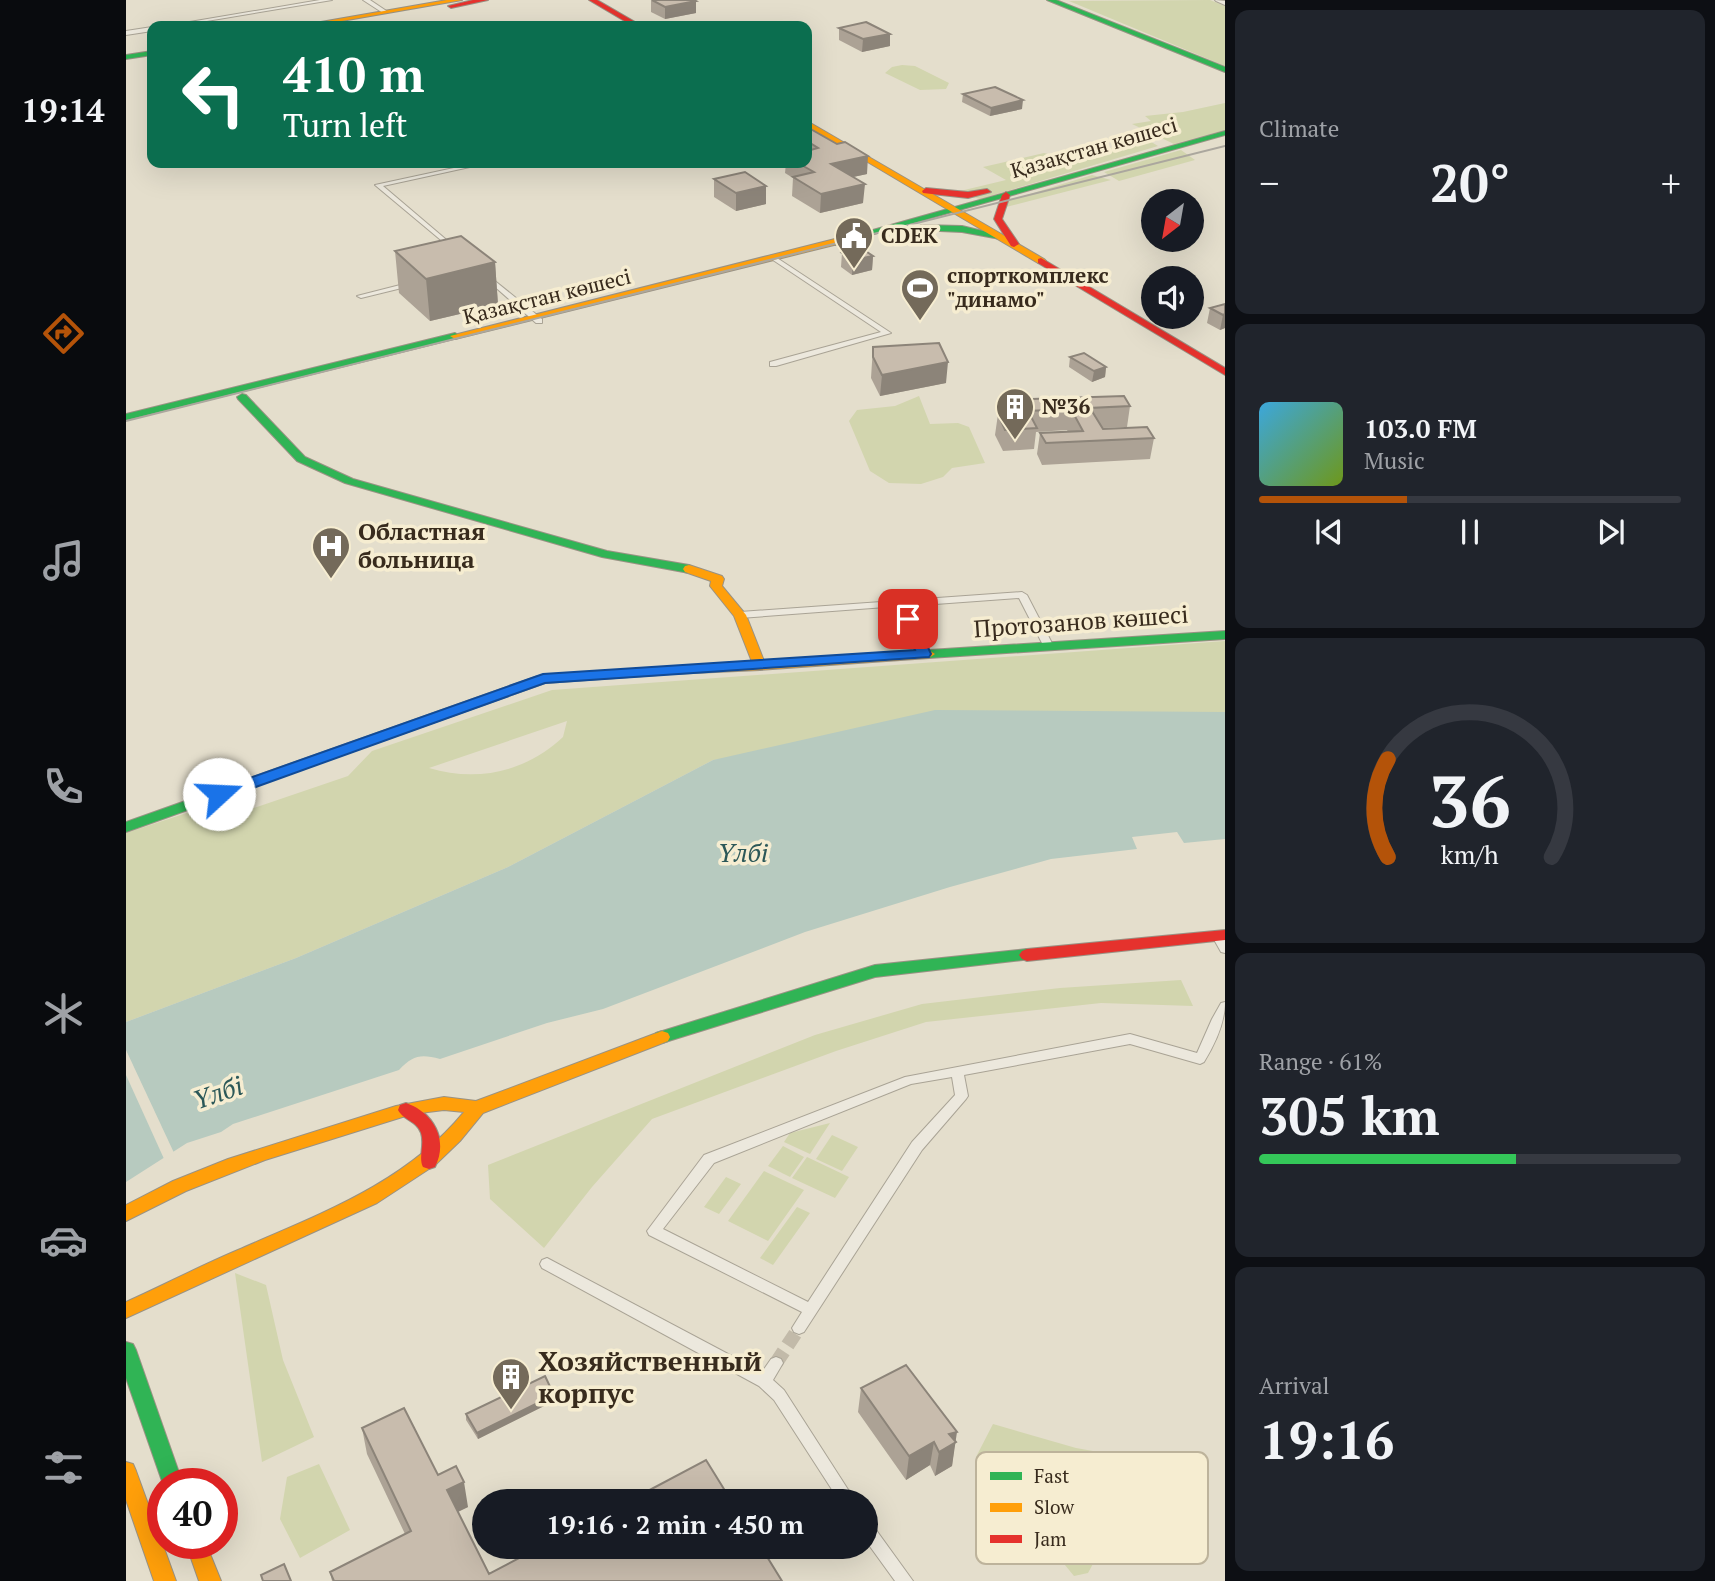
<!DOCTYPE html>
<meta charset="utf-8">
<style>
:root{--surface:#171b24;--page:#20242c;--text:#f1f3f6;--muted:#9ea1a6;--line:#363941;--accent:#b45309}
body{margin:0;font-family:"PT Serif",serif;background:var(--page);color:var(--text);height:100vh;display:flex;flex-direction:column;font-size:26px;white-space:nowrap}
*{box-sizing:border-box;margin:0}
p{font-size:23px;color:var(--muted)}
.icon{flex:none;width:38px;height:38px;fill:none;stroke:currentColor;stroke-width:2;stroke-linecap:round;stroke-linejoin:round}
.map{position:relative;flex:1;overflow:hidden}
.sheet{display:flex;flex-direction:column;gap:10px;padding:10px;background:#0d0f14;width:490px}
.sheet>*{flex:none}
.banner{position:absolute;left:21px;top:21px;width:665px;height:147px;border-radius:14px;box-shadow:0 7px 28px #0002;background:#0b6e4f;color:#fff;overflow:hidden}
.needle{width:46px;rotate:211deg}
.controls{position:absolute;left:1015px;top:189px;display:grid;gap:14px}
.controls a{display:grid;place-items:center;width:63px;height:63px;border-radius:50%;background:var(--surface);box-shadow:0 7px 28px #0002;font-size:35px}
.speed{position:absolute;left:21px;top:1468px;display:flex;gap:14px;font-size:35px;font-weight:700;text-align:center}
.speed>*{display:grid;place-content:center;width:91px;height:91px;border-radius:50%;background:var(--surface);box-shadow:0 7px 28px #0002;line-height:1}
.speed .limit{border:10px solid #d22;background:#fff;color:#111}
.pin{position:absolute;display:grid;place-items:center;width:60px;height:60px;color:#fff;margin:-30px;border-radius:14px;box-shadow:0 4px 10px #0006}
.me{position:absolute;width:77px;margin:-38px;rotate:70deg;stroke-linejoin:round;filter:drop-shadow(0 0 5px #0008)}
.turn{display:flex;align-items:center;gap:24px;height:147px;padding:0 21px;font-size:32px}
.turn .icon{width:91px;height:91px;stroke-width:2.5}
.turn b{display:block;font-size:49px;line-height:60px}
.big{font-size:52px;font-weight:700;line-height:1.1}
.sheet .card{flex:1;display:flex;flex-direction:column;justify-content:center;gap:10px;min-width:0;padding:0 24px;border-radius:14px;background:var(--page)}
.sheet .dial{align-items:center;gap:0}
.dial svg{height:182px;overflow:visible;fill:none;stroke:var(--line);stroke-width:7;stroke-linecap:round;text-anchor:middle}
.dial text{fill:var(--text);stroke:none}
.song{display:flex;align-items:center;gap:21px}
.cover{width:84px;height:84px;border-radius:10px;background:linear-gradient(135deg,hsl(200 70% 55%),hsl(80 70% 35%))}
.played{height:7px;border-radius:4px;background:linear-gradient(90deg,var(--accent) 35%,var(--line) 35%)}
.keys{display:flex;justify-content:space-around;direction:ltr}
.heat{display:flex;justify-content:space-between;align-items:center;font-size:38px;direction:ltr}
.charge{height:10px;border-radius:5px;background:linear-gradient(90deg,#34c759 61%,var(--line) 0)}
.trip{position:absolute;left:346px;top:1489px;width:406px;height:70px;border-radius:35px;background:var(--surface);box-shadow:0 7px 28px #0002;font-weight:700;line-height:70px;text-align:center}
main{display:flex;flex:1;min-height:0}
.menu{display:flex;flex-direction:column;width:126px;justify-content:space-around;align-items:center;background:#090b0e;color:var(--muted)}
.menu .icon{width:49px;height:49px}
.menu .selected{color:var(--accent)}
.menu b{font-size:32px;color:var(--text)}
.map>svg:first-child{display:block}
</style>
<main>
<nav class="menu">
<b>19:14</b>
<svg class="icon selected" aria-label="directions" viewBox="0 0 24 24"><path d="M12 3l9 9-9 9-9-9zM9 14v-3h6M13 9l2 2-2 2"/></svg>
<svg class="icon" aria-label="music" viewBox="0 0 24 24"><path d="M9 18V5l10-2v13"/><circle cx="6" cy="18" r="3"/><circle cx="16" cy="16" r="3"/></svg>
<svg class="icon" aria-label="phone" viewBox="0 0 24 24"><path d="M5 4h4l2 5-3 2q2 4 5 5l2-3 5 2v4C11 20 4 13 5 4z"/></svg>
<svg class="icon" aria-label="climate" viewBox="0 0 24 24"><path d="M12 3v18M4 7l16 10M4 17L20 7"/></svg>
<svg class="icon" aria-label="car" viewBox="0 0 24 24"><path d="M5 17H2v-5l4-1 3-4h7l3 4 3 1v5h-3M9 17h6M6 11h13"/><circle cx="7" cy="17" r="2"/><circle cx="17" cy="17" r="2"/></svg>
<svg class="icon" aria-label="filters" viewBox="0 0 24 24"><path d="M4 7h16M4 17h16"/><circle cx="9" cy="7" r="2"/><circle cx="15" cy="17" r="2"/></svg>
</nav>
<div class="map">
<svg width="1099" height="1581" viewBox="0 0 1099 1581">
<rect width="100%" height="100%" fill="#e4decc"/>
<path fill="#d2d5ae" fill-rule="evenodd" d="M1084 0 1099 6V66L943 1Z
M776 65 789 66 823 83 820 89 794 90 759 73 766 67Z
M1099 103V130L1048 144 1006 124 1025 121 1019 116 1057 112Z
M1017 137 1032 146 854 199 830 192 880 180 857 167 918 153 937 158 989 147Z
M1055 150 1069 160 993 181 978 172Z
M966 175 985 180 876 208 884 200Z
M793 396 804 424 832 423 843 427 859 463 826 468 817 477 795 484 763 483 744 471 723 421 731 410 769 406Z
M1099 641V712L1054 714 587 760 382 867 170 958 0 1022V833L94 802 90 812 108 807 113 813 222 776 246 751 426 690ZM441 721 437 737C401 771 352 783 303 768Z
M1055 980 1067 1006 975 1003 800 1022 710 1051 526 1119 466 1187 418 1248 364 1199 362 1165 689 1035 796 1004 934 988Z
M704 1123 684 1154 658 1142 664 1133Z
M706 1135 732 1147 716 1171 690 1159Z
M657 1146 678 1157 664 1177 642 1166Z
M681 1157 723 1177 709 1198 666 1178Z
M638 1171 678 1190 642 1241 602 1221Z
M600 1177 615 1184 593 1214 578 1207Z
M671 1207 684 1213 647 1265 634 1258Z
M109 1273 140 1285 157 1360 188 1437 136 1462Z
M867 1424 950 1448 1023 1461 962 1573 948 1576 850 1457Z
M193 1464 224 1530 174 1558 154 1519 161 1477Z"/>
<path fill="#b7cabf" d="M809 710 1099 712V839L1058 843 1051 832 1006 837 1011 849 925 859 824 887 679 932 477 1009 421 1023 314 1059C295 1054 287 1055 273 1070L107 1124 95 1132 61 1143 0 1182V1022L170 958 382 867 587 760Z"/>
<path fill="#e4decc" d="M0 1050 49 1155 39 1161 0 1075Z"/>
<g fill="none" stroke-linecap="round" stroke-linejoin="round">
<path stroke="#c2baa9" stroke-width="14" stroke-dasharray="14 7" stroke-linecap="butt" d="M650 1363 673 1328"/>
<defs>
<path id="street" d="M194 0H206L51 26H40Z
M237 0H244L262 12 257 13Z
M1089 0 1099 1V5L1090 1Z
M26 27V31L0 35V31Z
M351 163H362L257 186 330 248 331 249 328 251 249 185Z
M646 255 648 256 765 333 650 366H644V362L755 332 644 258 643 257Z
M360 277H364L416 319V323H410L360 279Z
M286 282 288 283V285L235 298 231 296Z
M896 592 901 595 928 647 926 649H920L918 647 893 598 782 606 803 654 798 657 793 654 773 606 614 618 609 615 614 612Z
M1092 932 1096 933 1099 938V953L1095 952 1086 936 1088 933Z
M1099 1002C1099 1023 1089 1044 1078 1062L1074 1064 1004 1044 838 1075 842 1096 840 1099 796 1150 678 1332 673 1334 668 1332 666 1328 676 1312 523 1235 521 1231 578 1155 779 1077 1004 1034 1071 1053 1086 1019 1095 1003ZM826 1077 829 1095 786 1142 682 1302 537 1229 588 1163 785 1084Z
M421 1258 636 1372 645 1359 650 1357 655 1359 657 1363 647 1380 658 1390 730 1502H714L648 1400 633 1386 416 1268 414 1264 416 1260Z
M740 1521 745 1523 787 1581H769L740 1541Z"/>
<path id="fast" d="M921 0H930L1099 67V72Z
M26 51V55L0 59V55Z
M1099 131V135L709 245 704 242Z
M795 225 836 226 878 236 874 239 836 232 792 230 791 228Z
M329 333 334 336 332 338 0 420V414Z
M116 394 120 395 179 457 227 479 481 551 563 565 569 569 563 573 476 557 219 483 171 461 112 399 111 397Z
M1099 631V639L803 658 797 654 803 650Z
M527 668 533 672 532 675 419 683 0 832V822L412 676Z
M901 949 906 951 909 955 906 959 749 977 536 1043 530 1041 528 1037 530 1033 749 965Z
M0 1342 7 1344 10 1350 57 1484H37L0 1378Z"/>
<path id="slow" d="M321 0H336L187 26H172Z
M681 121 918 259 920 261 912 263 681 126Z
M709 239 714 242 712 244 329 339 324 336Z
M563 565 596 576 598 579 596 586 620 615 638 661 803 650 809 654 803 658 634 670 522 675 521 672 527 668 626 662 608 616 584 586 585 581 559 572 557 569 559 566Z
M536 1031 542 1033 544 1037 542 1041 357 1113 334 1141 309 1165 251 1203 0 1318V1302C38 1285 74 1266 112 1250 194 1214 280 1183 338 1112L318 1110 286 1114 139 1160 60 1191 0 1221V1205L47 1181 102 1159 270 1106 318 1097 350 1101Z
M0 1462 7 1464 10 1471 50 1581H28L0 1500Z
M60 1544H80L95 1581H73Z"/>
<path id="jam" d="M347 0H362L325 8 322 6Z
M463 0H471L516 26H507Z
M800 188 842 192 861 189 865 192 842 198 797 193 796 191Z
M880 192 884 195 876 219 893 244 888 247 885 246 868 219 876 195Z
M915 258 1099 368V375L912 263V259Z
M1099 930V940L901 961 896 959 893 955 896 951 901 949Z
M280 1103C307 1112 323 1140 309 1167L303 1169 297 1167C292 1157 299 1145 295 1133 291 1121 277 1120 272 1110L274 1105Z"/>
</defs>
<use href="#street" stroke="#a9a395" stroke-width="2"/>
<use href="#fast" stroke="#999284" stroke-width="2"/>
<use href="#slow" stroke="#999284" stroke-width="2"/>
<use href="#jam" stroke="#999284" stroke-width="2"/>
<use href="#street" fill="#ece8dd" fill-rule="evenodd"/>
<use href="#fast" fill="#30b455" fill-rule="evenodd"/>
<use href="#slow" fill="#ff9f0a" fill-rule="evenodd"/>
<use href="#jam" fill="#e5322d" fill-rule="evenodd"/>
<path stroke="#aba79e" stroke-width="2" d="M0 421 1099 146"/>
</g>
<path fill="#aca295" d="M525 0 570 13 539 19 525 12Z
M713 28 764 46 736 52 713 40Z
M837 94 896 109 864 116 836 102Z
M681 127 741 174 727 177 737 203 694 213 666 196 667 178 659 173 660 163H681Z
M588 179 640 186V204L610 211 588 197Z
M269 251 369 262 372 305 304 321 273 293Z
M716 253 747 256 746 270 726 275 715 267Z
M1099 304V328L1094 330 1081 323 1084 308Z
M747 347 820 383 754 396 745 378Z
M944 357 980 367 979 377 966 382 943 367Z
M878 400 1004 406 1001 427 976 428 977 429 1028 438 1024 459 916 465 911 454 914 433 942 432 941 430 910 432 908 449 877 451 869 435 872 414 876 413Z
M735 1388 829 1441 826 1466 809 1476 804 1465 780 1480 732 1412Z
M428 1401 352 1439 340 1420V1414Z
M236 1428 312 1475 342 1507 332 1512 363 1574 656 1581H206L204 1572 279 1534 241 1454Z"/>
<path fill="#8c8479" d="M570 1V13L539 19V7Z
M764 34V46L736 52 737 39Z
M897 100 896 109 864 116 865 108Z
M742 156 741 174 704 182 705 164Z
M739 184 737 203 694 213 695 194Z
M640 186V204L610 211V193Z
M747 256 746 270 726 275 727 260Z
M369 262 372 305 304 321 300 279Z
M1099 314V328L1094 330 1097 315Z
M822 362 820 383 754 396 756 375Z
M980 367 979 377 966 382 968 371Z
M428 1395V1401L352 1439 351 1433Z
M831 1432 826 1466 809 1476 813 1452 823 1434Z
M808 1442 804 1465 780 1480 783 1456Z
M338 1482 342 1507 325 1515 321 1490Z"/>
<path fill="#c8bcad" stroke="#8c8479" stroke-width="2" d="M526 0H568L570 1 539 7Z
M740 22 764 34 737 39 713 28Z
M503 23 509 26H483Z
M869 87 897 100 865 108 837 94Z
M681 127 711 144 719 142 742 156 705 164 739 184 695 194 667 177 688 172 672 163H681V151L692 148 681 141Z
M619 172 640 186 610 193 588 179Z
M335 236 369 262 300 279 269 251Z
M735 248 747 256 727 260 716 253Z
M1099 304V314L1097 315 1084 308Z
M813 343 822 362 756 375 747 357V347Z
M958 353 980 367 968 371 944 357Z
M998 396 1004 406 964 408 977 429 1021 427 1028 438 920 443 914 433 957 431 945 409 902 411 911 428 879 430 872 414 884 413 878 400Z
M780 1365 831 1432 823 1434 830 1442 813 1452 808 1442 783 1456 735 1388Z
M419 1376 428 1395 351 1433 340 1414Z
M278 1408 312 1475 330 1466 338 1482 321 1490 363 1574 414 1547H635L656 1581H208L204 1572 285 1531 236 1428Z
M580 1460 606 1502H501Z
M158 1564 165 1581H137L135 1575Z"/>
<path fill="#1a73e8" stroke="#114b97" stroke-width="2" d="M782 615 789 619 805 654 803 657 419 683 99 798H87L85 794 87 791 417 674 789 650 775 619Z"/>
<defs>
<symbol id="civic-pin" viewBox="-11 -11 22 30"><path d="M0 17L-7.5 6A9.5 9.5 0 1 1 7.5 6Z" fill="#746a5a" stroke="#f6edd1"/><path d="M-.6-6.5H3V-4.5H.6V-3L4-1V1h2V6H-6V1h2V-1L-.6-3ZM-1.2 2.5V6h2.4V2.5Z" fill="#fff"/></symbol>
<symbol id="stadium-pin" viewBox="-11 -11 22 30"><path d="M0 17L-7.5 6A9.5 9.5 0 1 1 7.5 6Z" fill="#746a5a" stroke="#f6edd1"/><path d="M0-5a6.5 5 0 1 0 0 10a6.5 5 0 1 0 0-10ZM-3.5-1.8h7v3.6h-7Z" fill="#fff"/></symbol>
<symbol id="building-pin" viewBox="-11 -11 22 30"><path d="M0 17L-7.5 6A9.5 9.5 0 1 1 7.5 6Z" fill="#746a5a" stroke="#f6edd1"/><path d="M-4-6H4V6H1V3H-1V6H-4ZM-2.5-4.3h1.7v1.8h-1.7ZM.8-4.3h1.7v1.8H.8ZM-2.5-1h1.7V.8h-1.7ZM.8-1h1.7V.8H.8Z" fill="#fff"/></symbol>
<symbol id="hospital-pin" viewBox="-11 -11 22 30"><path d="M0 17L-7.5 6A9.5 9.5 0 1 1 7.5 6Z" fill="#746a5a" stroke="#f6edd1"/><path d="M-5-5h3v3.5h4V-5h3V5h-3V1.5h-4V5h-3Z" fill="#fff"/></symbol>
</defs>
<g fill-rule="evenodd">
<use href="#civic-pin" x="706" y="214" width="44" height="60"/>
<use href="#stadium-pin" x="772" y="266" width="44" height="60"/>
<use href="#building-pin" x="867" y="385" width="44" height="60"/>
<use href="#hospital-pin" x="183" y="524" width="44" height="60"/>
<use href="#building-pin" x="363" y="1355" width="44" height="60"/>
</g>
<g text-anchor="middle" stroke-width="7" stroke-linejoin="round" paint-order="stroke">
<g font-size="21" fill="#382b1d" stroke="#f6edd1">
<text transform="translate(968 148) rotate(-16)" y="7">Қазақстан көшесі</text>
<text transform="translate(421 297) rotate(-14)" y="7">Қазақстан көшесі</text>
</g>
<g font-size="21" font-weight="bold" fill="#382b1d" stroke="#f6edd1" text-anchor="start">
<text x="755" y="243">CDEK</text>
<text x="821" y="283">спорткомплекс<tspan x="821" dy="24">"динамо"</tspan></text>
<text x="916" y="414">№36</text>
</g>
<g font-size="24" font-weight="bold" fill="#382b1d" stroke="#f6edd1" text-anchor="start">
<text x="232" y="540">Областная<tspan x="232" dy="28">больница</tspan></text>
</g>
<g font-size="24" fill="#382b1d" stroke="#f6edd1">
<text transform="translate(955 622) rotate(-4)" y="8">Протозанов көшесі</text>
</g>
<g font-size="26" font-style="italic" fill="#2c5858" stroke="#f6edd1">
<text x="617" y="862">Үлбі</text>
<text transform="translate(92 1093) rotate(-19)" y="9">Үлбі</text>
</g>
<g font-size="28" font-weight="bold" fill="#382b1d" stroke="#f6edd1" text-anchor="start">
<text x="412" y="1371">Хозяйственный<tspan x="412" dy="32">корпус</tspan></text>
</g>
</g>
<rect x="850" y="1452" width="232" height="112" rx="10" fill="#f6edd1" stroke="#bdb39b" stroke-width="2"/>
<rect x="864" y="1472" width="32" height="8" fill="#30b455"/>
<rect x="864" y="1503" width="32" height="9" fill="#ff9f0a"/>
<rect x="864" y="1535" width="32" height="8" fill="#e5322d"/>
<g font-size="19" fill="#382b1d">
<text x="908" y="1483">Fast</text>
<text x="908" y="1514">Slow</text>
<text x="908" y="1546">Jam</text>
</g>
</svg>
<div class="controls">
<a><svg class="needle" viewBox="-14 -14 28 28"><path d="M0-13l5 13h-10z" fill="#e53935"/><path d="M0 13l5-13h-10z" fill="#9ea1a6"/></svg></a>
<a><svg class="icon" aria-label="sound" viewBox="0 0 24 24"><path d="M4 9h4l5-4v14l-5-4H4zM17 9q2 3 0 6"/></svg></a>
</div>
<div class="speed"><div class="limit">40</div></div>
<div class="pin" style="left:782px;top:619px;background:#d93025"><svg class="icon" aria-label="arrive" viewBox="0 0 24 24"><path d="M6 21V4h12l-3 4 3 4H6"/></svg></div>
<svg class="me" style="left:93px;top:794px" viewBox="-20 -20 40 40"><circle r="19" fill="#fff"/><path d="M0-13L10 11 0 6-10 11z" fill="#1a73e8"/></svg>
<div class="trip">19:16 · 2 min · 450 m</div>
<div class="banner">
<div class="turn"><svg class="icon" aria-label="left" viewBox="0 0 24 24"><path d="M17 20v-9H6M10 6l-5 5 5 5"/></svg><div><b>410 m</b>Turn left</div></div>
</div>
</div>
<section class="sheet">
<div class="card"><p>Climate</p>
<div class="heat"><a>−</a><b class="big">20°</b><a>+</a></div>
</div>
<div class="card">
<div class="song"><i class="cover"></i><div><b>103.0 FM</b><p>Music</p></div></div>
<div class="played"></div>
<div class="keys"><svg class="icon" aria-label="previous" viewBox="0 0 24 24"><path d="M18 5L8 12l10 7zM5 5v14"/></svg><svg class="icon" aria-label="pause" viewBox="0 0 24 24"><path d="M8 5v14M16 5v14"/></svg><svg class="icon" aria-label="next" viewBox="0 0 24 24"><path d="M6 5l10 7-10 7zM19 5v14"/></svg></div>
</div>
<div class="card dial"><svg viewBox="0 0 100 80">
<path d="M14 69A42 42 0 1 1 86 69"/>
<path d="M14 69A42 42 0 0 1 14 26" stroke="#b45309"/>
<text x="50" y="56" font-size="32" font-weight="700">36</text>
<text x="50" y="72" font-size="11">km/h</text>
</svg></div>
<div class="card"><p>Range · 61%</p><b class="big">305 km</b><div class="charge"></div></div>
<div class="card"><p>Arrival</p><b class="big">19:16</b></div>
</section>
</main>
